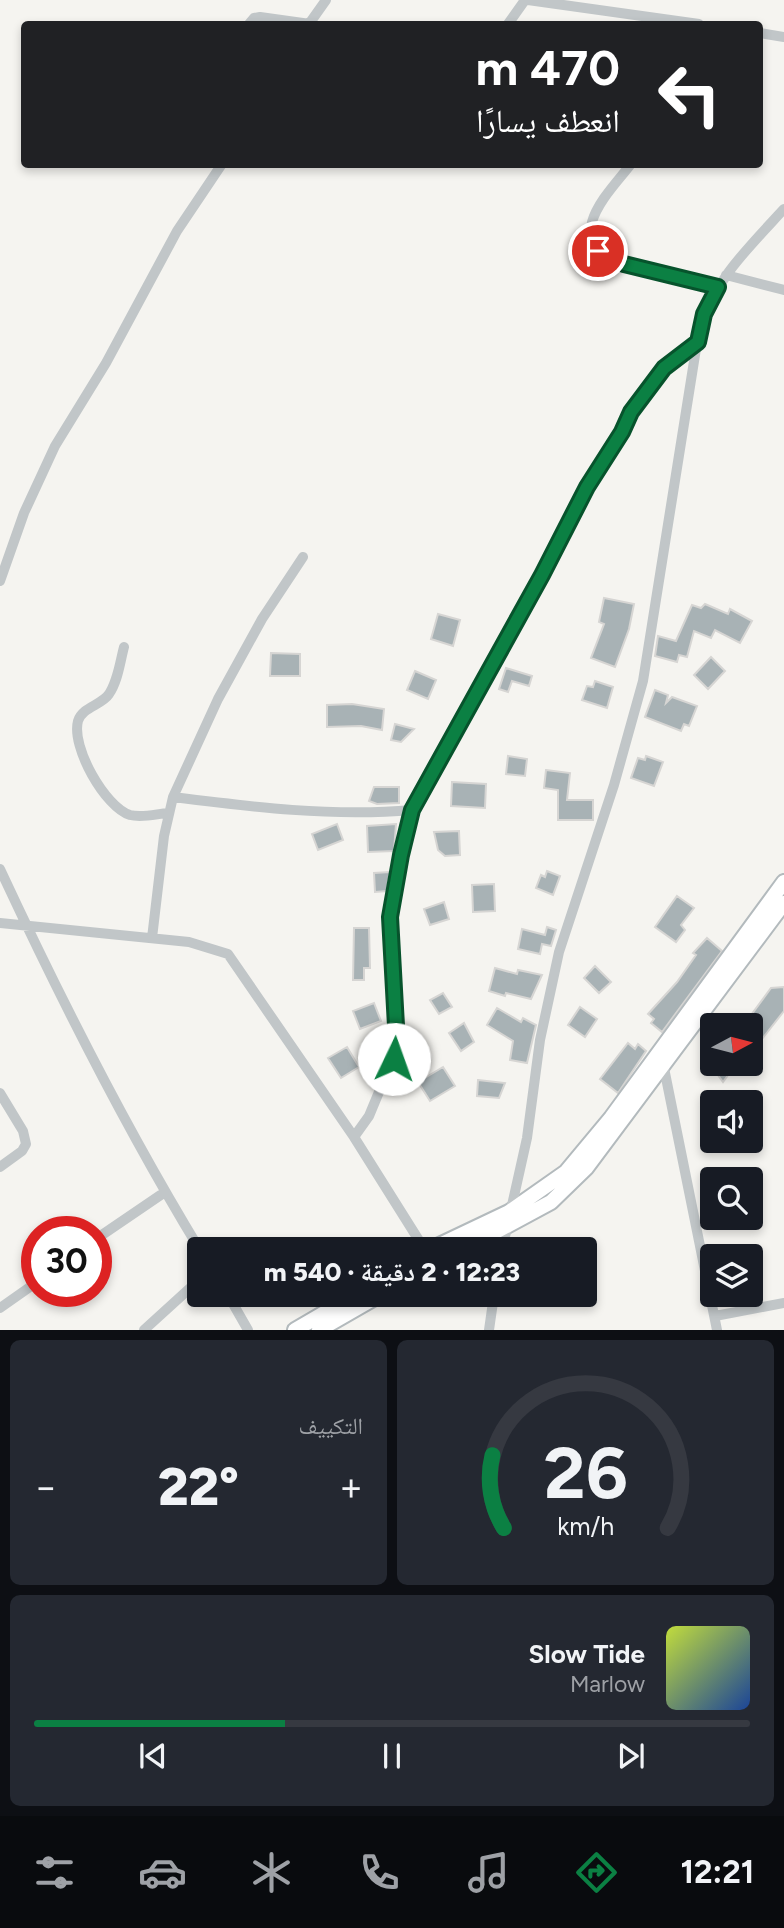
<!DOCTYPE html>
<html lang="ar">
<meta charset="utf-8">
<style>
:root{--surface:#171b24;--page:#242831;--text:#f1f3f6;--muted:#9ea1a6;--line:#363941;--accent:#0b8043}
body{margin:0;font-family:Figtree,"Noto Naskh Arabic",sans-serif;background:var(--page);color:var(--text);direction:rtl;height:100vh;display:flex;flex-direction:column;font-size:26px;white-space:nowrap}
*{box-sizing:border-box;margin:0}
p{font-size:23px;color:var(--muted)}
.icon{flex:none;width:38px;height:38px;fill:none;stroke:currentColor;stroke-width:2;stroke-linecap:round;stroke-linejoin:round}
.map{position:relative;height:1330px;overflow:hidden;direction:ltr}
.side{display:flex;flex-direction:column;gap:10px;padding:10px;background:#0d0f14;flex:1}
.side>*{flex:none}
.top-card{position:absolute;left:21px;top:21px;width:742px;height:147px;border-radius:7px;box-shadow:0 4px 10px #0003;direction:rtl;background:#202124;color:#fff;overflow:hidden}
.needle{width:46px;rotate:83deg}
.fabs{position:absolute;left:700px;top:1013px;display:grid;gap:14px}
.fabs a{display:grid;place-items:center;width:63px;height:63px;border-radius:7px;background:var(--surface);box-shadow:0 4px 10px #0003;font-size:35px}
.speed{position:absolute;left:21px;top:1216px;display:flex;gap:14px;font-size:35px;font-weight:700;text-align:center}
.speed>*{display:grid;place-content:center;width:91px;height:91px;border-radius:50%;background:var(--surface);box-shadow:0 4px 10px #0003;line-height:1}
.speed .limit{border:10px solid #d22;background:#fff;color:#111}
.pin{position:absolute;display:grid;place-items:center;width:60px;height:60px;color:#fff;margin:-30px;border:4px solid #fff;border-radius:50%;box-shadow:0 2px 7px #0007}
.me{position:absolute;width:77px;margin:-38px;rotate:3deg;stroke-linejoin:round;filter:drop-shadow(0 0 5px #0008)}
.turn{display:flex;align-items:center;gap:24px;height:147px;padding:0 28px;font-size:32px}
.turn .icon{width:91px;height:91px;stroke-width:2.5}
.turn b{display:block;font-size:49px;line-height:60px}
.big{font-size:52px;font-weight:800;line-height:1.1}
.side .widget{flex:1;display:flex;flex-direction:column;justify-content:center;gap:10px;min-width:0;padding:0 24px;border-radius:10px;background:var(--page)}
.side .dial{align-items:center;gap:0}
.dial svg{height:182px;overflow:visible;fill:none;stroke:var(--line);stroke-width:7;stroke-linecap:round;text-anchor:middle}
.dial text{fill:var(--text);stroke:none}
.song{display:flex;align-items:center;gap:21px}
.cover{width:84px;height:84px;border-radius:10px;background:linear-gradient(135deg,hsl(70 70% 55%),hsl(220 70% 35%))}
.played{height:7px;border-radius:4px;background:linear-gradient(90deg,var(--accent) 35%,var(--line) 35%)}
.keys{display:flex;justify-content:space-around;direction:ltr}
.heat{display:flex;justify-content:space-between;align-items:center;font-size:38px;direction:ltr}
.side .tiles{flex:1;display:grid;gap:10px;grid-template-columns:1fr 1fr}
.widget:last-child{grid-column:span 2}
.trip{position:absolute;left:187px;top:1237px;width:410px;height:70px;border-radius:7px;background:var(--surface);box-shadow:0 4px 10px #0003;font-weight:800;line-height:70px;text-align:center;direction:rtl}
.dock{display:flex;height:112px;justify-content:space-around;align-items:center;background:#090b0e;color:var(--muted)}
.dock .icon{width:49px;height:49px}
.dock .selected{color:var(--accent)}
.dock b{font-size:32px;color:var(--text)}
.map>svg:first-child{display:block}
</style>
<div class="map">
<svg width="784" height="1330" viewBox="0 0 784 1330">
<rect width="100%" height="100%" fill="#f5f4f0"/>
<path fill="#a8b2b5" stroke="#d6d5d3" stroke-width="2" d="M604 598 634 604 629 629 615 667 591 658 604 624 599 622Z
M705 604 728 614 730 609 752 621 740 643 715 630 711 638 694 631 687 657 679 655 677 662 655 656 658 636 676 641 692 605 701 608Z
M438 614 460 620 453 646 431 639Z
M271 653 300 654V676H270Z
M711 657 725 671 708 689 694 675Z
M506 668 532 676 529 686 512 681 508 692 499 689Z
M415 671 436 680 428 699 407 690Z
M595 681 613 687 607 708 582 700 587 686 593 687Z
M655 690 668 695 666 703 672 697 697 706 689 726 684 724 681 731 645 717Z
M352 704 384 709 382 730 361 726 327 727V705Z
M395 724 414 729 401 742 391 740Z
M508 756 527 759 525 776 506 774Z
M646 756 663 762 654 786 631 778 638 758 645 760Z
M546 770 570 773 567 800H593V820H558V790L544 788Z
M452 782 486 784 485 808 451 806Z
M374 787H399V803L377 804 369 801Z
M337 824 343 840 318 850 312 834Z
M396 824 394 851 368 852 367 826Z
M459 831 460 855 445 856 438 850 434 832Z
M547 871 560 876 553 895 536 888 541 875 545 877Z
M390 872 387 891 375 892 374 873Z
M494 884 495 911 473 912 472 885Z
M677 896 694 908 681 925 685 930 676 942 655 927Z
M444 902 449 919 430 925 424 909Z
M547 927 556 930 551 946 542 944 540 954 518 949 522 929 545 935Z
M354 928H369L370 968H364V980H353Z
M707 938 722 951 662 1032 651 1023 654 1019 648 1014 677 982 696 955 693 953Z
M595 966 611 982 599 993 584 978Z
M495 968 517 974 518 970 542 975 531 999 506 993 505 996 489 991Z
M784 987V1011L751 1053V1026H743L771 988Z
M443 993 452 1007 439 1014 430 1000Z
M374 1003 381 1021 360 1029 353 1011Z
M580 1007 597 1019 585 1037 568 1025Z
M497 1008 521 1022 523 1018 536 1025 527 1063 510 1060 513 1041 487 1025Z
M464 1023 474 1042 461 1051 449 1033Z
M628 1043 635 1049 638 1044 646 1051 618 1093 600 1079Z
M347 1047 359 1067 341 1078 328 1058Z
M710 1064H736L723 1082Z
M443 1067 455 1086 430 1101 418 1082Z
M478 1080 505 1083 499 1098 477 1096Z"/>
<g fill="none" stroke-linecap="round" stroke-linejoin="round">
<defs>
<path id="secondary" d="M429 1250 509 1212 566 1172 611 1118 784 882
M462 1250 551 1202 586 1168 784 903
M295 1330 355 1295
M319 1330 380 1295"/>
</defs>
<use href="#secondary" stroke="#b3babd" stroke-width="18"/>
<path stroke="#c1c6c8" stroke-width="10" d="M528 0 699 24
M249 24 254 18 260 17 310 24
M309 24 326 0
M508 24 525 0
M760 33 784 37
M631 164C618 181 598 201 592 222 589 232 591 245 599 252 624 270 686 279 717 287
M726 275 784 290
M0 581 24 513 55 446 106 363 177 231 222 164
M124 647C120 662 118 681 109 694 102 705 82 707 78 721 71 747 105 807 130 815 142 818 156 814 168 813
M173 797C252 807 332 817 412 810
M0 869C61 1000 125 1127 200 1250
M0 923 189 942 228 954 354 1137 425 1250
M152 938 164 836 173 797 218 699 262 619 303 557
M663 1063 717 1330
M0 1093 23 1131 26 1144 22 1151 0 1167
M354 1137 369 1116 396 1051 390 917 401 855 412 810 587 487 622 432 631 412 664 367 698 342
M96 1239 165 1192
M502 1250 527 1138 540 1040 559 952 614 785 643 681 699 330C714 280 749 247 784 209
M228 1295 248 1330
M0 1308 37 1282
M715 1316 784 1303
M144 1330 200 1279
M489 1330 494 1295"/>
<use href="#secondary" stroke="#fff" stroke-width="14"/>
</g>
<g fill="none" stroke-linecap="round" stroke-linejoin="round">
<defs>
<path id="route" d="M394 1059 397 1044 390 917 401 855 412 810 542 575 587 487 622 432 631 412 664 368 698 342 704 314 718 287 624 264 598 251"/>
</defs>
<use href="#route" stroke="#07532c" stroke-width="18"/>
<use href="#route" stroke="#0b8043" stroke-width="12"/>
</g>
</svg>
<div class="fabs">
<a><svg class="needle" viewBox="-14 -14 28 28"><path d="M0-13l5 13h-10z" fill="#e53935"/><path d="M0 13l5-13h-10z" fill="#9ea1a6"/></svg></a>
<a><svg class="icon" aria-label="sound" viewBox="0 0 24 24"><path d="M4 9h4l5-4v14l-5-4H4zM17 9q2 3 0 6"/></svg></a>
<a><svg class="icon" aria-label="search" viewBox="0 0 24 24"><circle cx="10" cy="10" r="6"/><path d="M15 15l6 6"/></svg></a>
<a><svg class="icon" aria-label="layers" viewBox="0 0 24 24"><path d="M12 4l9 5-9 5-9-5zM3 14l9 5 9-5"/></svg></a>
</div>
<div class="speed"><div class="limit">30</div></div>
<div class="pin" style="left:598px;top:251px;background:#d93025"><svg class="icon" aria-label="arrive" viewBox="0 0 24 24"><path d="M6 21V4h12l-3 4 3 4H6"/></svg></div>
<svg class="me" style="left:394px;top:1059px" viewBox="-20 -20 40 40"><circle r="19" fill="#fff"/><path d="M0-13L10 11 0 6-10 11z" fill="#0b8043"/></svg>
<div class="trip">12:23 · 2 دقيقة · 540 m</div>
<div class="top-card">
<div class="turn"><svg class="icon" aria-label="left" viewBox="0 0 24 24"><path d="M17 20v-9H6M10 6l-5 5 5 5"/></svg><div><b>470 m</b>انعطف يسارًا</div></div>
</div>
</div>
<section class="side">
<div class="tiles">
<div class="widget dial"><svg viewBox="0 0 100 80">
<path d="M14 69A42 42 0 1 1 86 69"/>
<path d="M14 69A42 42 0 0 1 9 37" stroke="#0b8043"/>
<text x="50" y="56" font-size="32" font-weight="700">26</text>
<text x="50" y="72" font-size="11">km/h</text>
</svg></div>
<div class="widget"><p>التكييف</p>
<div class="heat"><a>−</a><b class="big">22°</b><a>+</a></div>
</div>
<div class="widget">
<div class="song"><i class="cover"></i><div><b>Slow Tide</b><p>Marlow</p></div></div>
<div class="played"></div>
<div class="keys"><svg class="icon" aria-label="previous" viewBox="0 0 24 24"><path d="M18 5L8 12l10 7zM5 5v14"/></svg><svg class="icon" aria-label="pause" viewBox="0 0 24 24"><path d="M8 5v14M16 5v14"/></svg><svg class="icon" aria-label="next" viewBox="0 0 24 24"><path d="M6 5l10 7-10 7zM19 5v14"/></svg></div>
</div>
</div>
</section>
<nav class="dock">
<b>12:21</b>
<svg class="icon selected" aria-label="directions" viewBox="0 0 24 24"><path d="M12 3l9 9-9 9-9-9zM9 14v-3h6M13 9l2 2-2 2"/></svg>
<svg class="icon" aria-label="music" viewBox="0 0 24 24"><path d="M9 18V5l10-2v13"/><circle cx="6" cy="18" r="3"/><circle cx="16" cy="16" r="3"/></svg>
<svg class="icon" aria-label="phone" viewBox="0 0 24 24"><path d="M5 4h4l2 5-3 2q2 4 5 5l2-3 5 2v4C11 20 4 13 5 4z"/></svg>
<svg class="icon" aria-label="climate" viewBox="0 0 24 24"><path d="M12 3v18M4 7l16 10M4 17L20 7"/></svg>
<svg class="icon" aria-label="car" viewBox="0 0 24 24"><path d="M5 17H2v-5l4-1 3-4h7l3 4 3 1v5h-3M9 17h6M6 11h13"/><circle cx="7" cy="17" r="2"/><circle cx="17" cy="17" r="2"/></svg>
<svg class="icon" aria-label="filters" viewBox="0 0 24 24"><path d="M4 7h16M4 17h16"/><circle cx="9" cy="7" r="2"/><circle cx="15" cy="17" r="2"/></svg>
</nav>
